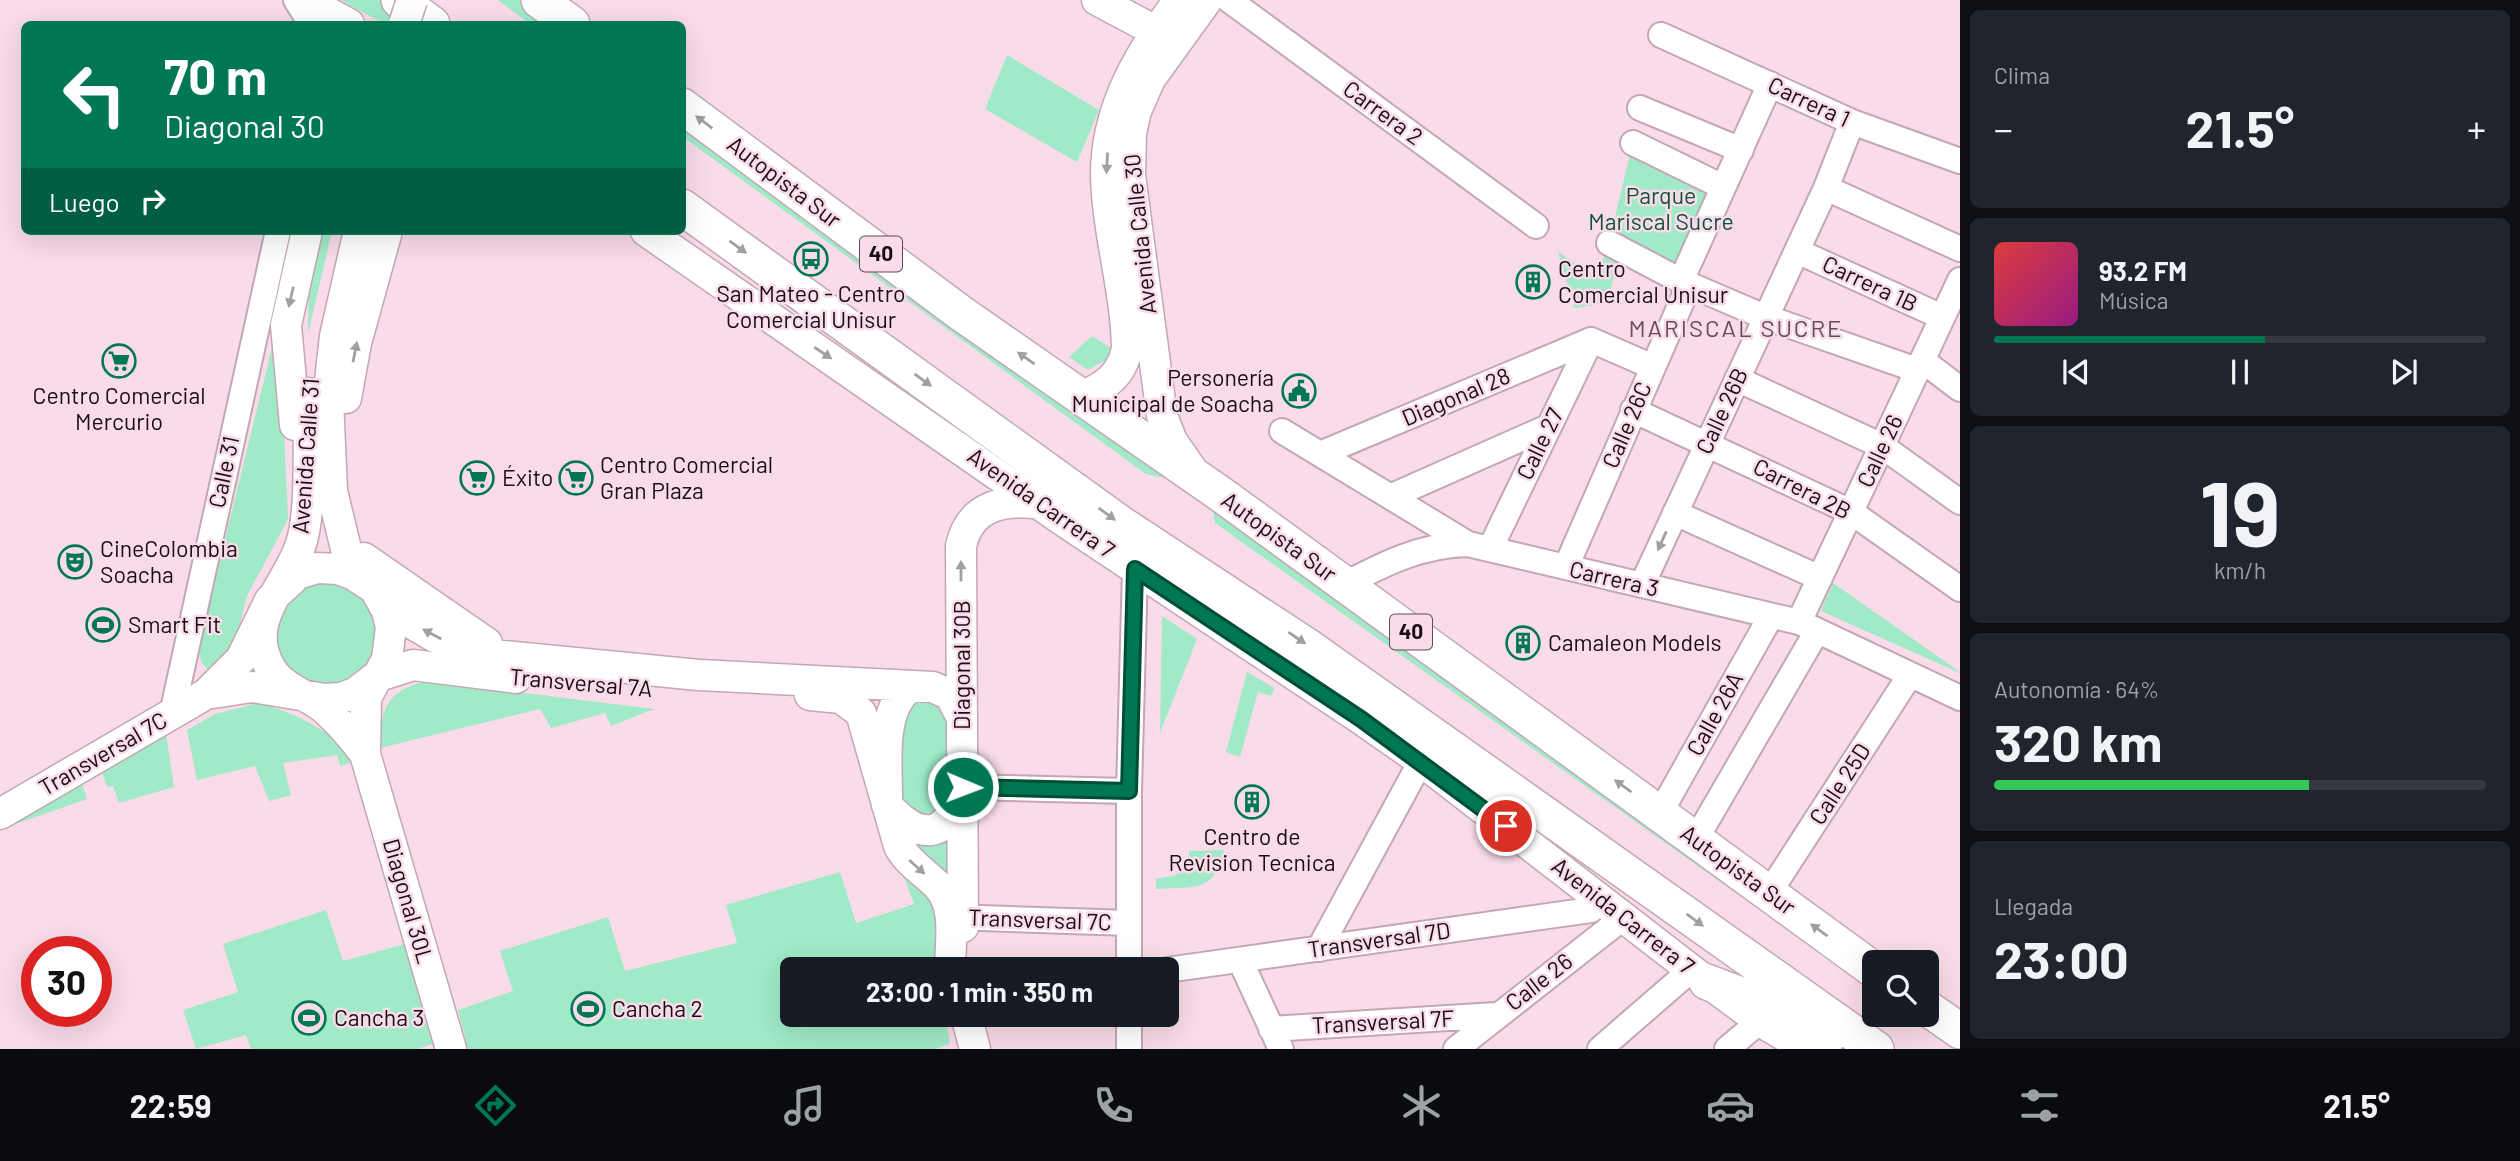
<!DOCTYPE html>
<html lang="es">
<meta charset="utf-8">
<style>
:root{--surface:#171b24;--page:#20242c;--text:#f1f3f6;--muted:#9ea1a6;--line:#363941;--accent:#007753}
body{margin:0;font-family:Barlow,sans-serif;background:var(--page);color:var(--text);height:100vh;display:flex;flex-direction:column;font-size:26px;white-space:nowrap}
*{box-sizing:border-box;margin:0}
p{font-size:23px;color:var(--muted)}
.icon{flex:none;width:38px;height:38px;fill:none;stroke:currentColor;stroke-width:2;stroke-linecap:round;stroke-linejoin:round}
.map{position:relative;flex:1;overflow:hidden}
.drawer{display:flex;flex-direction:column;gap:10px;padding:10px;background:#0d0f14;width:560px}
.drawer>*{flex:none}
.banner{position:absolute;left:21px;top:21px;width:665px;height:214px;border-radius:10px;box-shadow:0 7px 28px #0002;background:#007753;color:#fff;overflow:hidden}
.fabs{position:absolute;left:1862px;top:950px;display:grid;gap:14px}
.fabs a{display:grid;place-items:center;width:77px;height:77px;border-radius:10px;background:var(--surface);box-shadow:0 7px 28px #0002;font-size:35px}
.speed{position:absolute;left:21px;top:936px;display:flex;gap:14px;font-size:35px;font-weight:700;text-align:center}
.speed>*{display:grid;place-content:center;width:91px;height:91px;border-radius:50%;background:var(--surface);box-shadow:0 7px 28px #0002;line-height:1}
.speed .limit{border:10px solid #d22;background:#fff;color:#111}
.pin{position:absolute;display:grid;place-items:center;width:60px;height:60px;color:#fff;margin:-30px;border:4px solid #fff;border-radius:50%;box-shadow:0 2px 7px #0007}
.me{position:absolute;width:77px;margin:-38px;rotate:91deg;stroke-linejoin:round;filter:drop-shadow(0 0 5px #0008)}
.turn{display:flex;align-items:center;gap:24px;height:147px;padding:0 28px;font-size:32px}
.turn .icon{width:91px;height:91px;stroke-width:2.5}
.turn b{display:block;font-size:49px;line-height:60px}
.then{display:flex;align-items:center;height:66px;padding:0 28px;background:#0003;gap:14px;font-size:26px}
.big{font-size:52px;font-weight:700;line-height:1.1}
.drawer .tile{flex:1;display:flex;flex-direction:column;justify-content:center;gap:10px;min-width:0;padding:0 24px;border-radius:10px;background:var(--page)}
.drawer .dial{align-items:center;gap:0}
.dial b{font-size:91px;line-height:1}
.song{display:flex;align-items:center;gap:21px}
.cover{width:84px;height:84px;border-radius:10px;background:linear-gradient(135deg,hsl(0 70% 55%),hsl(310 70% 35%))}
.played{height:7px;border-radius:4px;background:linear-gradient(90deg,var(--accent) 55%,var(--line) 55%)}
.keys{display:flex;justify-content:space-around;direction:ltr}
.heat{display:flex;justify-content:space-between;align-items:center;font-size:38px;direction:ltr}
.charge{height:10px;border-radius:5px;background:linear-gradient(90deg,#34c759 64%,var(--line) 0)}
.trip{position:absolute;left:780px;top:957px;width:399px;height:70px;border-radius:10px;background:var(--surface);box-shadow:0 7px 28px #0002;font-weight:700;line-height:70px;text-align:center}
.tab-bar{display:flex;height:112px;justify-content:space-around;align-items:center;background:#090b0e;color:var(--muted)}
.tab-bar .icon{width:49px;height:49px}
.tab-bar .selected{color:var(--accent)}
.tab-bar b{font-size:32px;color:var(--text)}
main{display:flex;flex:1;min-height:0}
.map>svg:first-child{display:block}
</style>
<main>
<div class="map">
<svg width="1960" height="1049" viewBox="0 0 1960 1049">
<rect width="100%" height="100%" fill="#f9dbe9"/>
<path fill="#a0eac7" d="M341 0H381L395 10 389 24H384Z
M498 0H520L553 24H530Z
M1007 55 1099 110 1077 162 985 109Z
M682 120 1169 479 1146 474 683 137Z
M1632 146 1717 183 1684 266 1610 238Z
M322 231H332L308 334 309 275Z
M1609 243 1618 261 1607 303 1574 308 1558 252 1597 277Z
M279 319 288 519 247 596 232 654 210 672 202 663 198 650Z
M1092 336 1111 348 1106 360 1088 370 1069 357Z
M1211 500 1874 983V991L1215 523Z
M307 580 350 583 379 616 374 662 351 684 305 686 273 652 270 623Z
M1833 583 1960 672V673L1821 611Z
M1162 616 1197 639 1160 733Z
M1247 672 1274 688 1271 696 1258 692 1240 757 1226 752Z
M426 681 654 709 611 726 605 713 551 728 540 709 380 748C381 710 384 692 426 681Z
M915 695 946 705 953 797 937 823 899 810 900 721Z
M259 703C296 713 332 731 356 761L340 766 337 755 283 763 291 795 269 801 255 766 197 780 187 730 215 714Z
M166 734 174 787 119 803 113 786 107 787 101 770Z
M82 784 87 799 10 826Z
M953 831 955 899 905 839Z
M1224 850C1214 894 1195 886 1156 889V879L1176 875 1189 864V851Z
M840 872 856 923 914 904 902 872 938 902 942 969 793 970V1015H945L950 1044 935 1049H468L458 1010 513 991 500 951 608 917 625 971 737 943 726 905Z
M326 910 343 961 405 944 433 1044 417 1049H251L246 1035 196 1049 183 1010 238 992 223 944Z"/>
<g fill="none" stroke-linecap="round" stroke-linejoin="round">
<defs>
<path id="minor" d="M296 0 311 24
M1229 0 1536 226
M1661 35 1852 122 1960 161
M1640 108 1741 150
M1633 143 1723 187
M1826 188 1960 249
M1609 243 1681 281 1765 317 1917 370
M1797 251 1942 317
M1681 281 1770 84
M1591 340 1653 367
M1922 360 1960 389
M1737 379 1882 446 1960 502
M1633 410 1851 512 1960 589
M1282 431 1468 544 1799 622 1960 698
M1320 454 1591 340
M1392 496 1548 427
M1675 513 1820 578
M1490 549 1591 340
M1566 567 1689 285
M1345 584C1386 563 1421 545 1468 544
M1642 585 1826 188 1852 122
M1799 622 1960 280
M172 714 278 231
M963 787 1129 791
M1660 813 1771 616
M1696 839 1817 631
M1769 893 1910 675
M950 917 1129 923
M1319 949 1421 761
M1240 960 1281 1049
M1129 970V791L1135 569
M1167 970 1591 910
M1271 1029 1496 1015
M1129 1049V1015
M1456 1049 1624 917
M1600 1049 1691 970
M1727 1049 1760 1021"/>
<path id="major" d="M305 0 349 24
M1097 0 1174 41
M359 231 335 336 328 399 332 491 346 549 375 589 387 611 391 627 387 659 366 698 365 754 451 1049
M646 231 1065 522 1361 719 1421 761 1707 982 1760 1021 1807 1049
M309 393C307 433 313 512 300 547 285 588 243 623 271 669 283 689 309 695 326 710 340 723 353 738 365 754
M1082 397C1105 386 1122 376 1127 348 1126 290 1107 232 1106 174 1106 107 1141 51 1179 0
M346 398 356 343 387 231
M295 425 286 325 307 231
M1192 470 1172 441 1162 416 1130 175 1131 133 1136 111 1150 79 1207 0
M364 558 487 643
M911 686C878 710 888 768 887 805 918 839 945 842 960 794
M206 694 252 687 325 699 341 698 355 693 376 677 413 665 516 678
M810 695 841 698 861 713 899 846C908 863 924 872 937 885 958 907 950 942 950 970
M0 814 206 694 241 659 270 600 298 574 317 568 338 569 352 574 375 589 392 609 406 620 435 637 484 654 699 675 933 687 950 695 962 718
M963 927 961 546C970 505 1004 499 1040 504
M966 1015 975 1049"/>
<path id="highway" d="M399 0 432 24
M539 0 572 24
M682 106 962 314 1222 495 1874 970
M682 207 1121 524 1310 648 1876 1049
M1707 982 1757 1001 1827 1038
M1927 1008 1960 1031"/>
</defs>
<use href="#minor" stroke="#c4a7b5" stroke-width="28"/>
<use href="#major" stroke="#c4a7b5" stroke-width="33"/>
<use href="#highway" stroke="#c4a7b5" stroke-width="38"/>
<use href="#minor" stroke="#fff" stroke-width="24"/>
<use href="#major" stroke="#fff" stroke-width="30"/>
<use href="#highway" stroke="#fff" stroke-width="35"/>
<defs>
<path id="major-bridge" d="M404 24 412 0"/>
</defs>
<use href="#major-bridge" stroke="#c4a7b5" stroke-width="33" stroke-linecap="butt"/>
<use href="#major-bridge" stroke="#fff" stroke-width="30"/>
</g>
<defs><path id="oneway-solid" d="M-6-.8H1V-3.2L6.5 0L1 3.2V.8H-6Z" transform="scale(1.75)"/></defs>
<g fill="#a39fa1">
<use href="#oneway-solid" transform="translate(704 122) rotate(-143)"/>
<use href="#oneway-solid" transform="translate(1107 163) rotate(93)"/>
<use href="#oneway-solid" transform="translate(738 247) rotate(36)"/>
<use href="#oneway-solid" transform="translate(291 297) rotate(103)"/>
<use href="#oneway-solid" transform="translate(355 352) rotate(-79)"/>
<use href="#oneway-solid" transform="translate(823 353) rotate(34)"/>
<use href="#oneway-solid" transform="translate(1026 358) rotate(-145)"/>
<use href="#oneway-solid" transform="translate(923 380) rotate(36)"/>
<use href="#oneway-solid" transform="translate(1107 514) rotate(36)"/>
<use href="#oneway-solid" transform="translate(1662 541) rotate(114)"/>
<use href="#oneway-solid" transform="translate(961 571) rotate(-90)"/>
<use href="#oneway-solid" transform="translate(432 634) rotate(-152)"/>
<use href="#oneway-solid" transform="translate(1297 638) rotate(34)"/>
<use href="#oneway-solid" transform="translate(1623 786) rotate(-144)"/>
<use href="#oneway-solid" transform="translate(917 867) rotate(42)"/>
<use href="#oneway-solid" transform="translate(1695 920) rotate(36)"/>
<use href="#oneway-solid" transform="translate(1819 930) rotate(-144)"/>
</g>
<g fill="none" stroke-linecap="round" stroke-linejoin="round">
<defs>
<path id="route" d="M963 787 1129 791 1135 569 1361 719 1506 826"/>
</defs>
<use href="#route" stroke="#004d36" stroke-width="18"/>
<use href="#route" stroke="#007753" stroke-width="12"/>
</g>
<defs>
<symbol id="bus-ring" viewBox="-11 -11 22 22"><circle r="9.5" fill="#f9dbe9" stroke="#007753" stroke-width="1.5"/><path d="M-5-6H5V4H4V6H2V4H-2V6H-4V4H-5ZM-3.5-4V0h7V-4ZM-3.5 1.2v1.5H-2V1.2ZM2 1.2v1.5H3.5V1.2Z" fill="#007753"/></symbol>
<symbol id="building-ring" viewBox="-11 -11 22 22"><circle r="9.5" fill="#f9dbe9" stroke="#007753" stroke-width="1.5"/><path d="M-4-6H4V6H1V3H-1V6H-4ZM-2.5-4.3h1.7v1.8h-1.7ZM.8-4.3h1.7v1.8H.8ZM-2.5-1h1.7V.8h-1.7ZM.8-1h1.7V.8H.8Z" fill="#007753"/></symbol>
<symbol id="supermarket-ring" viewBox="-11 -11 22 22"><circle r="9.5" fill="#f9dbe9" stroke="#007753" stroke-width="1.5"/><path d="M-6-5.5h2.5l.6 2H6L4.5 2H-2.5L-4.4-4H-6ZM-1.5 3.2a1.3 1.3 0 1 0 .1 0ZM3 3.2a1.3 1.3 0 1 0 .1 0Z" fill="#007753"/></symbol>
<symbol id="civic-ring" viewBox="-11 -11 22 22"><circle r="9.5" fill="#f9dbe9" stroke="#007753" stroke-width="1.5"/><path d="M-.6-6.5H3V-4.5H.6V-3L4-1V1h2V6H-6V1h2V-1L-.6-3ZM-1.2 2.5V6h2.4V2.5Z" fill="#007753"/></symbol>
<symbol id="theatre-ring" viewBox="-11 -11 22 22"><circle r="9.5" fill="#f9dbe9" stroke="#007753" stroke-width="1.5"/><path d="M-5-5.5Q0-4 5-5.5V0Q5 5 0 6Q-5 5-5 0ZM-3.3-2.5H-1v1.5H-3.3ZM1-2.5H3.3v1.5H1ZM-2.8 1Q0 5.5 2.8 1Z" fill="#007753"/></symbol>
<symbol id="stadium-ring" viewBox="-11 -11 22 22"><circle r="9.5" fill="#f9dbe9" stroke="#007753" stroke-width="1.5"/><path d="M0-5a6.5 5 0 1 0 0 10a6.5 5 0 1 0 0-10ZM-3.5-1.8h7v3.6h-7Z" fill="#007753"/></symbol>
</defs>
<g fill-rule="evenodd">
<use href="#bus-ring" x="792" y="240" width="38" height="38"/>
<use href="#building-ring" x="1514" y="263" width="38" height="38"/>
<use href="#supermarket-ring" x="100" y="342" width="38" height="38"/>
<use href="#civic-ring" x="1280" y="372" width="38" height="38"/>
<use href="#supermarket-ring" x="458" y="459" width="38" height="38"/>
<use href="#supermarket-ring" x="557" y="459" width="38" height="38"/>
<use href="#theatre-ring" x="56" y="543" width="38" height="38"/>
<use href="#stadium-ring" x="84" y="606" width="38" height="38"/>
<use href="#building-ring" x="1504" y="624" width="38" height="38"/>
<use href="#building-ring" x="1233" y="783" width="38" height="38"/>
<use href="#stadium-ring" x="569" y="990" width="38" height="38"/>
<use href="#stadium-ring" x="290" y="999" width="38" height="38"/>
</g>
<g text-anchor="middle" stroke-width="5" stroke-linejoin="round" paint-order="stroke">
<g fill="#f9dbe9" stroke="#5c4c53" stroke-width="2">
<rect x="860" y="236.5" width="42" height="35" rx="5"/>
<rect x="1390" y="614.5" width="42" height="35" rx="5"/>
</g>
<g font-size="21" font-weight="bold" fill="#180e13">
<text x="881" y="261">40</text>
<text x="1411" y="639">40</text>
</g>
<g font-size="23" fill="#180e13" stroke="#f9dbe9">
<text transform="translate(1809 102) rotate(25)" y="8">Carrera 1</text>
<text transform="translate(1383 113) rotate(36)" y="8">Carrera 2</text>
<text transform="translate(784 182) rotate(37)" y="8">Autopista Sur</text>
<text transform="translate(1140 234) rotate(-96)" y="8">Avenida Calle 30</text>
<text transform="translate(1870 284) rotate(25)" y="8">Carrera 1B</text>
<text transform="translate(1456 397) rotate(-23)" y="8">Diagonal 28</text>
<text transform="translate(1722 411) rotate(-65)" y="8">Calle 26B</text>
<text transform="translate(1627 425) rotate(-67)" y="8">Calle 26C</text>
<text transform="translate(1540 444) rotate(-64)" y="8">Calle 27</text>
<text transform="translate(1880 451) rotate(-65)" y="8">Calle 26</text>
<text transform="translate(306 456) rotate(-86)" y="8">Avenida Calle 31</text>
<text transform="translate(224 472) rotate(-78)" y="8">Calle 31</text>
<text transform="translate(1802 489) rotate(27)" y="8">Carrera 2B</text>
<text transform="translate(1041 503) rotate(35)" y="8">Avenida Carrera 7</text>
<text transform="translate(1279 537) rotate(36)" y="8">Autopista Sur</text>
<text transform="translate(1614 579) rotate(13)" y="8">Carrera 3</text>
<text transform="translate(962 665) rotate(-90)" y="8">Diagonal 30B</text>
<text transform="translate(581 683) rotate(5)" y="8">Transversal 7A</text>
<text transform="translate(1715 714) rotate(-61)" y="8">Calle 26A</text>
<text transform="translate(103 754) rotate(-30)" y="8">Transversal 7C</text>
<text transform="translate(1840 784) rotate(-57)" y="8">Calle 25D</text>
<text transform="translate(1738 870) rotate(36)" y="8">Autopista Sur</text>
<text transform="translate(408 901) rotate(74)" y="8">Diagonal 30L</text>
<text transform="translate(1623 916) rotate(38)" y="8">Avenida Carrera 7</text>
<text transform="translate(1040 920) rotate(2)" y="8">Transversal 7C</text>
<text transform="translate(1379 940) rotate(-8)" y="8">Transversal 7D</text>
<text transform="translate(1539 982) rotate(-38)" y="8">Calle 26</text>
<text transform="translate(1383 1022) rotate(-3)" y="8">Transversal 7F</text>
</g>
<g font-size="23" fill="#115039" stroke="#f9dbe9">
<text x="1661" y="204">Parque<tspan x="1661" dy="26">Mariscal Sucre</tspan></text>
</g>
<g font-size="23" fill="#180e13" stroke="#f9dbe9" text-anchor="start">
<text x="1558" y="277">Centro<tspan x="1558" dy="26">Comercial Unisur</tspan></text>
<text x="811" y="302" text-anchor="middle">San Mateo - Centro<tspan x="811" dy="26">Comercial Unisur</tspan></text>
<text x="1274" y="386" text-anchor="end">Personería<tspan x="1274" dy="26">Municipal de Soacha</tspan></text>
<text x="119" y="404" text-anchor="middle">Centro Comercial<tspan x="119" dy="26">Mercurio</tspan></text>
<text x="600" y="473">Centro Comercial<tspan x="600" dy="26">Gran Plaza</tspan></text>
<text x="502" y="486">Éxito</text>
<text x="100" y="557">CineColombia<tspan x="100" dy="26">Soacha</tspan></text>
<text x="128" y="633">Smart Fit</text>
<text x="1548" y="651">Camaleon Models</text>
<text x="1252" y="845" text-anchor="middle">Centro de<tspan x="1252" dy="26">Revision Tecnica</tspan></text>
<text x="612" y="1017">Cancha 2</text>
<text x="334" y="1026">Cancha 3</text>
</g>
<g font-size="24" letter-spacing="2" fill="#664d59" stroke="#f9dbe9">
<text x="1736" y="337">MARISCAL SUCRE</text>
</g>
</g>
</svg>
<div class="fabs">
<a><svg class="icon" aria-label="search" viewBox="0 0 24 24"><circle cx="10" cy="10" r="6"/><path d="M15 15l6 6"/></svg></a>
</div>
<div class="speed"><div class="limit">30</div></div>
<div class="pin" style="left:1506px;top:826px;background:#d93025"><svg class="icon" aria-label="arrive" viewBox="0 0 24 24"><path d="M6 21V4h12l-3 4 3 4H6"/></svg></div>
<svg class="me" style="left:963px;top:787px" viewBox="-20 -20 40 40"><circle r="17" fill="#007753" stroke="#fff" stroke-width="3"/><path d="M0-11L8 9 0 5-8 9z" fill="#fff"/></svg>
<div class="trip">23:00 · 1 min · 350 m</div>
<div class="banner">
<div class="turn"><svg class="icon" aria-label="left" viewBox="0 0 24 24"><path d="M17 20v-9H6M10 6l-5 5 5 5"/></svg><div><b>70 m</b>Diagonal 30</div></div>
<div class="then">Luego<svg class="icon" aria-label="right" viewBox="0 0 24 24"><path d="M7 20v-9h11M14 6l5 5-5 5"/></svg></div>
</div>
</div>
<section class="drawer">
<div class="tile"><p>Clima</p>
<div class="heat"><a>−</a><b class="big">21.5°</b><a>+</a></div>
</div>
<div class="tile">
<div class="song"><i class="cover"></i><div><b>93.2 FM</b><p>Música</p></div></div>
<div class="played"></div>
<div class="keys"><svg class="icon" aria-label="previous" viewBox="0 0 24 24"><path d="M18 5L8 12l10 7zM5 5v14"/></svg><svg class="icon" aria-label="pause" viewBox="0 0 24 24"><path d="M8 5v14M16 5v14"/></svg><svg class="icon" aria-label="next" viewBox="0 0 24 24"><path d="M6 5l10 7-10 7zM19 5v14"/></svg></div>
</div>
<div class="tile dial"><b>19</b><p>km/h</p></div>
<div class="tile"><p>Autonomía · 64%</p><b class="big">320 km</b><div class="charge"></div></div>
<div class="tile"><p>Llegada</p><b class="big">23:00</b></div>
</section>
</main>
<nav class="tab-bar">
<b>22:59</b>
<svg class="icon selected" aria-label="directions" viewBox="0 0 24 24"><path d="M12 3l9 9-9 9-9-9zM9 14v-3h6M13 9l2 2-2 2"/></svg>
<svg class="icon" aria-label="music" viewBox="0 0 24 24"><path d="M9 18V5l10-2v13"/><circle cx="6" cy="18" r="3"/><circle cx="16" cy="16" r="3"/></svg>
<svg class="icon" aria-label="phone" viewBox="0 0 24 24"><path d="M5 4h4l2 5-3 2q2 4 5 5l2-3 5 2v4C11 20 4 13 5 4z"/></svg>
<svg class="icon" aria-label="climate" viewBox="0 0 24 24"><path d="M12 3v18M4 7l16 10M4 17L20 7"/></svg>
<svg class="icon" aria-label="car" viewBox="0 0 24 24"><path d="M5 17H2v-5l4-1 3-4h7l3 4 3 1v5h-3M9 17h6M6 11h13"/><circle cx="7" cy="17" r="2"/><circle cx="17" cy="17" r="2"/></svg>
<svg class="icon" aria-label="filters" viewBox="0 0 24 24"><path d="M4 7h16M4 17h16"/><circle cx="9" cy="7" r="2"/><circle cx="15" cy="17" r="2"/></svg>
<b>21.5°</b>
</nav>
